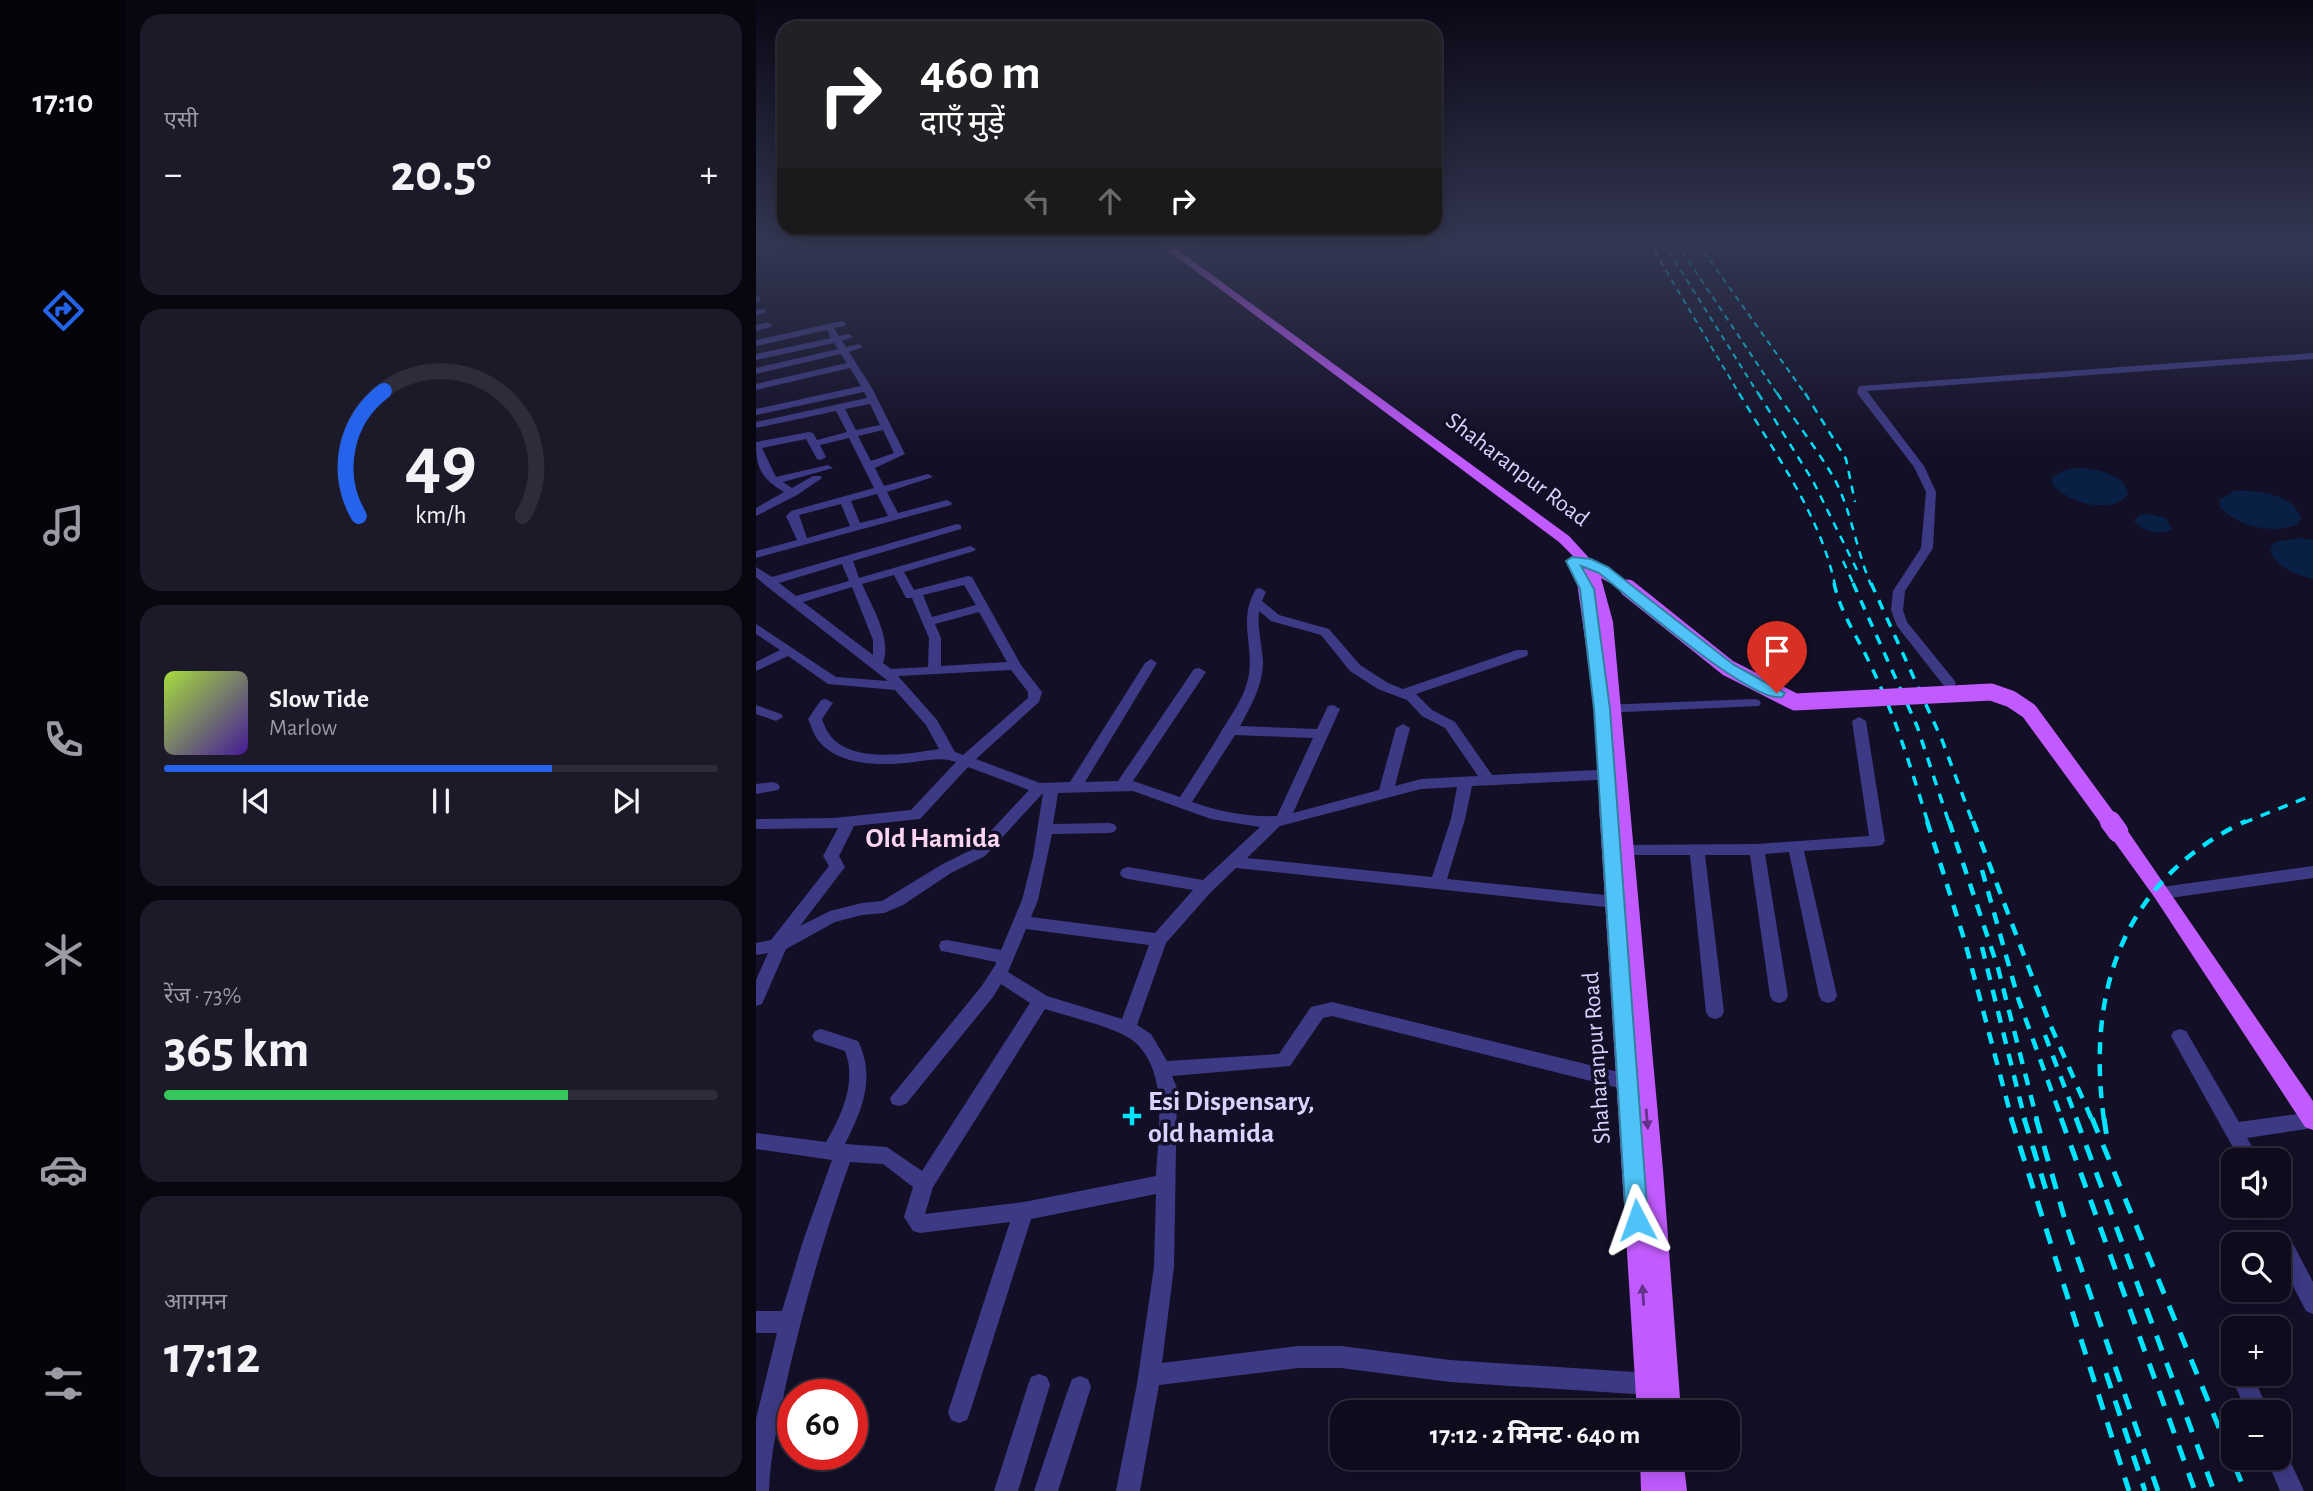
<!DOCTYPE html>
<html lang="hi">
<meta charset="utf-8">
<style>
:root{--surface:#0e0b1c;--page:#1c1929;--text:#f1f3f6;--muted:#9b9ba3;--line:#2e2b3b;--accent:#2563eb}
body{margin:0;font-family:"Alegreya Sans","Noto Sans Devanagari",sans-serif;background:var(--page);color:var(--text);height:100vh;display:flex;flex-direction:column;font-size:26px;white-space:nowrap}
*{box-sizing:border-box;margin:0}
p{font-size:23px;color:var(--muted)}
.icon{flex:none;width:38px;height:38px;fill:none;stroke:currentColor;stroke-width:2;stroke-linecap:round;stroke-linejoin:round}
.map{position:relative;flex:1;overflow:hidden}
.sheet{display:flex;flex-direction:column;gap:14px;padding:14px;background:#08060f;width:630px}
.sheet>*{flex:none}
.top-card{position:absolute;left:21px;top:21px;width:665px;height:214px;border-radius:21px;box-shadow:0 4px 18px #0003,0 0 0 2px var(--line);background:#202124;color:#fff;overflow:hidden}
.controls{position:absolute;left:1465px;top:1148px;display:grid;gap:14px}
.controls a{display:grid;place-items:center;width:70px;height:70px;border-radius:14px;background:var(--surface);box-shadow:0 4px 18px #0003,0 0 0 2px var(--line);font-size:35px}
.speed{position:absolute;left:21px;top:1379px;display:flex;gap:14px;font-size:35px;font-weight:700;text-align:center}
.speed>*{display:grid;place-content:center;width:91px;height:91px;border-radius:50%;background:var(--surface);box-shadow:0 4px 18px #0003,0 0 0 2px var(--line);line-height:1}
.speed .limit{border:10px solid #d22;background:#fff;color:#111}
.pin{position:absolute;display:grid;place-items:center;width:60px;height:60px;color:#fff;margin:-72px -30px;border-radius:50% 50% 50% 0;rotate:-45deg;box-shadow:0 0 7px #0007}
.pin .icon{rotate:45deg}
.me{position:absolute;width:77px;margin:-38px;rotate:356deg;stroke-linejoin:round;filter:drop-shadow(0 0 5px #0008)}
.turn{display:flex;align-items:center;gap:24px;height:147px;padding:0 28px;font-size:32px}
.turn .icon{width:91px;height:91px;stroke-width:2.5}
.turn b{display:block;font-size:49px;line-height:60px}
.lanes{display:flex;align-items:center;height:66px;padding:0 28px;background:#0003;justify-content:center;gap:35px;direction:ltr}
.lanes .off{opacity:.35}
.big{font-size:52px;font-weight:700;line-height:1.1}
.sheet .card{flex:1;display:flex;flex-direction:column;justify-content:center;gap:10px;min-width:0;padding:0 24px;border-radius:21px;background:var(--page)}
.sheet .dial{align-items:center;gap:0}
.dial svg{height:182px;overflow:visible;fill:none;stroke:var(--line);stroke-width:7;stroke-linecap:round;text-anchor:middle}
.dial text{fill:var(--text);stroke:none}
.song{display:flex;align-items:center;gap:21px}
.cover{width:84px;height:84px;border-radius:10px;background:linear-gradient(135deg,hsl(80 70% 55%),hsl(260 70% 35%))}
.played{height:7px;border-radius:4px;background:linear-gradient(90deg,var(--accent) 70%,var(--line) 70%)}
.keys{display:flex;justify-content:space-around;direction:ltr}
.heat{display:flex;justify-content:space-between;align-items:center;font-size:38px;direction:ltr}
.charge{height:10px;border-radius:5px;background:linear-gradient(90deg,#34c759 73%,var(--line) 0)}
.trip{position:absolute;left:574px;top:1400px;width:410px;height:70px;border-radius:21px;background:var(--surface);box-shadow:0 4px 18px #0003,0 0 0 2px var(--line);font-weight:700;line-height:70px;text-align:center}
main{display:flex;flex:1;min-height:0}
.tabs{display:flex;flex-direction:column;width:126px;justify-content:space-around;align-items:center;background:#06040b;color:var(--muted)}
.tabs .icon{width:49px;height:49px}
.tabs .active{color:var(--accent)}
.tabs b{font-size:32px;color:var(--text)}
.map>svg:first-child{display:block}
</style>
<main>
<nav class="tabs">
<b>17:10</b>
<svg class="icon active" aria-label="directions" viewBox="0 0 24 24"><path d="M12 3l9 9-9 9-9-9zM9 14v-3h6M13 9l2 2-2 2"/></svg>
<svg class="icon" aria-label="music" viewBox="0 0 24 24"><path d="M9 18V5l10-2v13"/><circle cx="6" cy="18" r="3"/><circle cx="16" cy="16" r="3"/></svg>
<svg class="icon" aria-label="phone" viewBox="0 0 24 24"><path d="M5 4h4l2 5-3 2q2 4 5 5l2-3 5 2v4C11 20 4 13 5 4z"/></svg>
<svg class="icon" aria-label="climate" viewBox="0 0 24 24"><path d="M12 3v18M4 7l16 10M4 17L20 7"/></svg>
<svg class="icon" aria-label="car" viewBox="0 0 24 24"><path d="M5 17H2v-5l4-1 3-4h7l3 4 3 1v5h-3M9 17h6M6 11h13"/><circle cx="7" cy="17" r="2"/><circle cx="17" cy="17" r="2"/></svg>
<svg class="icon" aria-label="filters" viewBox="0 0 24 24"><path d="M4 7h16M4 17h16"/><circle cx="9" cy="7" r="2"/><circle cx="15" cy="17" r="2"/></svg>
</nav>
<section class="sheet">
<div class="card"><p>एसी</p>
<div class="heat"><a>−</a><b class="big">20.5°</b><a>+</a></div>
</div>
<div class="card dial"><svg viewBox="0 0 100 80">
<path d="M14 69A42 42 0 1 1 86 69"/>
<path d="M14 69A42 42 0 0 1 25 14" stroke="#2563eb"/>
<text x="50" y="56" font-size="32" font-weight="700">49</text>
<text x="50" y="72" font-size="11">km/h</text>
</svg></div>
<div class="card">
<div class="song"><i class="cover"></i><div><b>Slow Tide</b><p>Marlow</p></div></div>
<div class="played"></div>
<div class="keys"><svg class="icon" aria-label="previous" viewBox="0 0 24 24"><path d="M18 5L8 12l10 7zM5 5v14"/></svg><svg class="icon" aria-label="pause" viewBox="0 0 24 24"><path d="M8 5v14M16 5v14"/></svg><svg class="icon" aria-label="next" viewBox="0 0 24 24"><path d="M6 5l10 7-10 7zM19 5v14"/></svg></div>
</div>
<div class="card"><p>रेंज · 73%</p><b class="big">365 km</b><div class="charge"></div></div>
<div class="card"><p>आगमन</p><b class="big">17:12</b></div>
</section>
<div class="map">
<svg width="1557" height="1491" viewBox="0 0 1557 1491">
<rect width="100%" height="100%" fill="#130f26"/>
<path fill="#0a1f44" d="M1326 468C1343 470 1370 474 1372 495 1354 515 1312 503 1296 484V477L1312 469Z
M1478 491C1500 490 1538 493 1545 519L1541 525C1515 534 1484 527 1464 508L1463 500Z
M1395 514 1410 518 1416 529C1403 536 1387 532 1378 521L1383 515Z
M1543 538 1557 540V579C1540 574 1519 568 1514 549L1519 542Z"/>
<g fill="none" stroke-linecap="round" stroke-linejoin="round">
<path fill="#3d3a85" fill-rule="evenodd" d="M440 242H451L414 255 407 253Z
M577 242H586L587 243 583 245Z
M0 296 4 297V301L0 302Z
M0 310 7 309 11 312 0 316Z
M86 321 90 324 89 326 78 328 83 336 93 334 97 337 86 341 90 347 103 344 107 347 93 352 116 388 149 454 119 468 128 486 172 474 177 477 131 492 142 513 191 500 196 503 195 505 0 558V551L41 540 30 516 35 511 118 488 93 438 64 445 70 457 65 460 61 459 50 439 6 448 20 477 72 465 77 468 27 482 36 488 57 476H65L66 478 41 495 0 516V508L28 492C6 478 0 470 0 442L53 432 57 433 61 440 91 432 80 411 0 428V422L111 398 108 392 0 415V409L105 386 94 368 0 390V384L91 363 85 354 0 374V368L82 349 78 343 0 360V354L75 338 71 330 0 346V340ZM114 404 124 425 100 430 89 409ZM127 430 138 453 115 461 102 436ZM121 494 132 516 104 523 95 501ZM85 504 94 526 51 538 43 515Z
M12 322 16 325 15 327 0 331V325Z
M1557 353V359L1111 391 1168 466 1180 492 1177 548 1149 591 1147 610 1151 622 1198 680 1200 683 1198 686H1188L1141 626 1135 610 1137 591 1165 548 1170 492 1158 467 1101 393 1103 386Z
M201 524 205 525V529L97 561 103 578 214 546 220 549 218 551 148 572 158 590 212 576 216 577 265 665 286 692 283 702 220 759 284 783 314 782 389 663 395 659 401 663 329 782 362 781 438 669 443 668 450 672 377 781 424 797C438 775 454 751 466 730 475 715 486 701 491 683 501 650 480 622 500 589L504 588 510 592 506 601 523 615 573 629 604 665 632 683 647 689 761 650H771L772 653 771 656 660 694 676 710 699 722 736 775 861 769 868 774 861 779 716 786 709 819 691 879 859 896 865 898 867 902 865 906 859 908 480 868 454 893 410 943 381 1025 395 1034 411 1061 523 1054 555 1007 576 1002 879 1076 885 1078 888 1084 885 1090 879 1092 576 1016 567 1018 534 1066 416 1076 421 1088 418 1267 406 1363 542 1346H585L694 1360 893 1373 901 1376 904 1384 901 1392 893 1395 694 1382 585 1368H542L403 1385 384 1491H360L381 1384 398 1267 400 1194 275 1219 214 1412 211 1420 203 1423 195 1420 192 1412 254 1222 164 1233 157 1231 148 1217 157 1187 127 1164 94 1162C68 1235 47 1309 30 1384 23 1420 14 1455 13 1491H0V1419L21 1333H0V1311H26L47 1241 76 1160 0 1149V1133L70 1142C86 1115 101 1082 89 1051L59 1041 56 1036 59 1031 65 1029 102 1041C120 1077 106 1111 89 1144L131 1147 166 1171 274 1003 245 984 237 997 150 1104 143 1106 136 1104 134 1098 225 987 240 964V962L191 952 185 951 183 946 185 941 191 940 245 950 266 900 277 857 287 793 229 856 195 873 147 905 128 913 106 915 79 922 30 949 6 1004 0 1006V980L12 953 0 955V943L15 940 73 866 67 856 82 828 0 829V819L78 818 155 810 200 762C185 757 174 760 158 762 127 766 82 767 61 739 57 733 55 725 52 719L65 700 70 699 77 703 66 719C68 724 70 730 73 734 94 764 153 754 183 749L170 725 139 690 72 684 32 656 0 671V662L24 650 0 634V624L80 677 132 681 9 585 0 577V567L16 577ZM86 564 93 581 40 596 23 583ZM138 575 150 598H156L173 638 172 667 135 669 127 663C136 638 116 607 106 584ZM208 585 220 605 176 617 167 595ZM96 587 117 640V655L47 602ZM503 611 515 621 565 635 594 671 622 689 651 700 666 716 689 728 722 776 665 779 639 786 654 728 647 724 640 728 623 790 537 813 584 709 577 705 572 706 561 729 484 726C495 706 507 685 507 662 506 645 501 628 503 611ZM223 612 251 662 185 666V638L179 624ZM255 670 272 692V698L207 755 199 752 181 720 142 676ZM479 735 557 738 521 816C492 817 464 812 436 802ZM212 767 273 790 219 848 185 865 126 901 106 903 74 911 44 926 89 867 83 856 98 826 164 819ZM701 787 695 819 676 877 491 858 524 826 665 789ZM377 791 455 819 504 827 447 880 372 867 366 869 364 873 366 877 372 879 437 890 399 933 275 917 282 900 296 834 353 833 358 832 361 828 358 824 353 823 297 824 302 793ZM270 929 393 945 366 1019 291 996 252 972ZM289 1009C314 1017 342 1023 366 1034 416 1058 402 1130 400 1176L268 1202 169 1214 177 1187Z
M998 699 1003 700 1005 703 1003 706 846 713 839 709 846 705Z
M0 705 25 714 27 717 20 721 0 714Z
M1103 717 1110 721 1129 841 1126 845 1121 846 1048 851 1081 996 1078 1001 1072 1003 1066 1001 1063 996 1033 852 1009 854 1032 996 1029 1001 1023 1003 1017 1001 1014 996 994 855H949L968 1012 965 1017 959 1019 953 1017 950 1012 934 855H868L863 854 860 850 863 846 868 845 1001 844 1113 836 1096 721Z
M17 782 22 784 24 787 22 790 0 794V784Z
M1557 866V878L1406 899 1400 897 1398 893 1400 889 1406 887Z
M1424 1029 1430 1031 1483 1122 1556 1112 1557 1128 1491 1138 1504 1160H1484L1415 1036 1418 1031Z
M1528 1237 1535 1240 1557 1282V1314L1550 1311 1522 1257V1244H1519L1521 1240Z
M1477 1372 1496 1374 1513 1412H1491L1475 1377Z
M283 1374 291 1377 294 1385 262 1491H238L272 1385 275 1377Z
M324 1376 332 1379 335 1387 302 1491H278L313 1387 316 1379Z
M1522 1447 1529 1450 1548 1491H1524L1510 1458H1522Z"/>
<path fill="#c25bff" fill-rule="evenodd" d="M401 242H411L813 536 834 559 880 588 872 593 845 578 857 622 907 1170 925 1412H881L843 804 845 800 855 798 846 679H836L834 675 821 582 830 576 821 560 803 542Z
M1362 825 1369 827 1557 1101V1130L1549 1127 1399 898 1355 837 1353 832 1355 827Z
M884 1458H927L931 1491H885Z"/>
<path stroke="#00e5ff" stroke-width="2" stroke-dasharray="6 5" stroke-linecap="butt" d="M893 242 984 395
M907 242 1003 395
M920 242 1022 395
M941 242 1050 395"/>
<path stroke="#00e5ff" stroke-width="2.5" stroke-dasharray="8 7" stroke-linecap="butt" d="M983 393C1019 454 1064 514 1079 585
M1002 393 1057 481 1101 570
M1021 393C1039 421 1061 449 1078 478 1096 512 1100 550 1115 585
M1049 393 1090 459 1099 502
M1087 561 1098 585"/>
<path stroke="#00e5ff" stroke-width="3.5" stroke-dasharray="10 9" stroke-linecap="butt" d="M1078 583C1085 615 1102 637 1115 666 1139 715 1156 771 1172 823
M1097 583 1161 726 1193 823
M1115 583 1186 740 1217 823
M1487 823 1557 795"/>
<path stroke="#00e5ff" stroke-width="4.5" stroke-dasharray="12 10" stroke-linecap="butt" d="M1171 821 1209 942 1256 1120
M1193 821 1242 968 1281 1120
M1217 821 1294 1024 1336 1120
M1226 870 1262 998 1306 1120
M1226 947 1269 1120
M1289 1035 1321 1120
M1348 1120C1330 991 1367 879 1490 821"/>
<path stroke="#00e5ff" stroke-width="5" stroke-dasharray="16 13" stroke-linecap="butt" d="M1255 1118 1373 1491
M1268 1118 1290 1190
M1280 1118 1311 1227 1402 1491
M1305 1118 1439 1491
M1320 1118 1458 1491
M1336 1118 1489 1491
M1348 1118 1351 1138
M1350 1373 1389 1491"/>
<path stroke="#c25bff" stroke-width="17" d="M872 588 972 668 1039 702 1235 692 1255 699 1273 711 1355 823"/>
<path stroke="#c25bff" stroke-width="21" d="M1354 821 1362 832"/>
</g>
<defs><path id="oneway-solid" d="M-6-.8H1V-3.2L6.5 0L1 3.2V.8H-6Z" transform="scale(1.75)"/></defs>
<g fill="#623188">
<use href="#oneway-solid" transform="translate(891 1119) rotate(85)"/>
<use href="#oneway-solid" transform="translate(887 1295) rotate(-94)"/>
</g>
<linearGradient id="sky" x2="0" y2="1"><stop stop-color="#0a0815"/><stop offset="0.54" stop-color="#333752"/><stop offset="1" stop-color="#333752" stop-opacity="0"/></linearGradient>
<rect width="1557" height="450" fill="url(#sky)"/>
<path fill="#4fc3f7" stroke="#337fa1" stroke-width="2" d="M816 557 835 559 852 567 978 665 1029 693 1026 697C996 704 871 595 843 573L825 566 838 589 854 709 892 1220 889 1227 881 1230 873 1227 870 1220 838 709 824 589 810 561Z"/>
<path fill="#00e5ff" stroke="#130f26" stroke-width="2.5" d="M372.5 1105.5h7v7h7v7h-7v7h-7v-7h-7v-7h7z"/>
<g text-anchor="middle" stroke-width="7" stroke-linejoin="round" paint-order="stroke">
<g font-size="24" fill="#d9d4ff" stroke="#130f26">
<text transform="translate(762 469) rotate(37)" y="8">Shaharanpur Road</text>
<text transform="translate(840 1058) rotate(-94)" y="8">Shaharanpur Road</text>
</g>
<g font-size="28" font-weight="bold" fill="#ffd6f0" stroke="#130f26">
<text x="177" y="847">Old Hamida</text>
</g>
<g font-size="28" font-weight="bold" fill="#d9d4ff" stroke="#130f26" text-anchor="start">
<text x="392" y="1110">Esi Dispensary,<tspan x="392" dy="32">old hamida</tspan></text>
</g>
</g>
</svg>
<div class="controls">
<a><svg class="icon" aria-label="sound" viewBox="0 0 24 24"><path d="M4 9h4l5-4v14l-5-4H4zM17 9q2 3 0 6"/></svg></a>
<a><svg class="icon" aria-label="search" viewBox="0 0 24 24"><circle cx="10" cy="10" r="6"/><path d="M15 15l6 6"/></svg></a>
<a>+</a>
<a>−</a>
</div>
<div class="speed"><div class="limit">60</div></div>
<div class="pin" style="left:1021px;top:693px;background:#d93025"><svg class="icon" aria-label="arrive" viewBox="0 0 24 24"><path d="M6 21V4h12l-3 4 3 4H6"/></svg></div>
<svg class="me" style="left:881px;top:1220px" viewBox="-20 -20 40 40"><path d="M0-17L14 15 0 8-14 15z" fill="#4fc3f7" stroke="#fff" stroke-width="4"/></svg>
<div class="trip">17:12 · 2 मिनट · 640 m</div>
<div class="top-card">
<div class="turn"><svg class="icon" aria-label="right" viewBox="0 0 24 24"><path d="M7 20v-9h11M14 6l5 5-5 5"/></svg><div><b>460 m</b>दाएँ मुड़ें</div></div>
<div class="lanes"><svg class="icon off" aria-label="left" viewBox="0 0 24 24"><path d="M17 20v-9H6M10 6l-5 5 5 5"/></svg><svg class="icon off" aria-label="ahead" viewBox="0 0 24 24"><path d="M12 20V5M6 11l6-6 6 6"/></svg><svg class="icon" aria-label="right" viewBox="0 0 24 24"><path d="M7 20v-9h11M14 6l5 5-5 5"/></svg></div>
</div>
</div>
</main>
